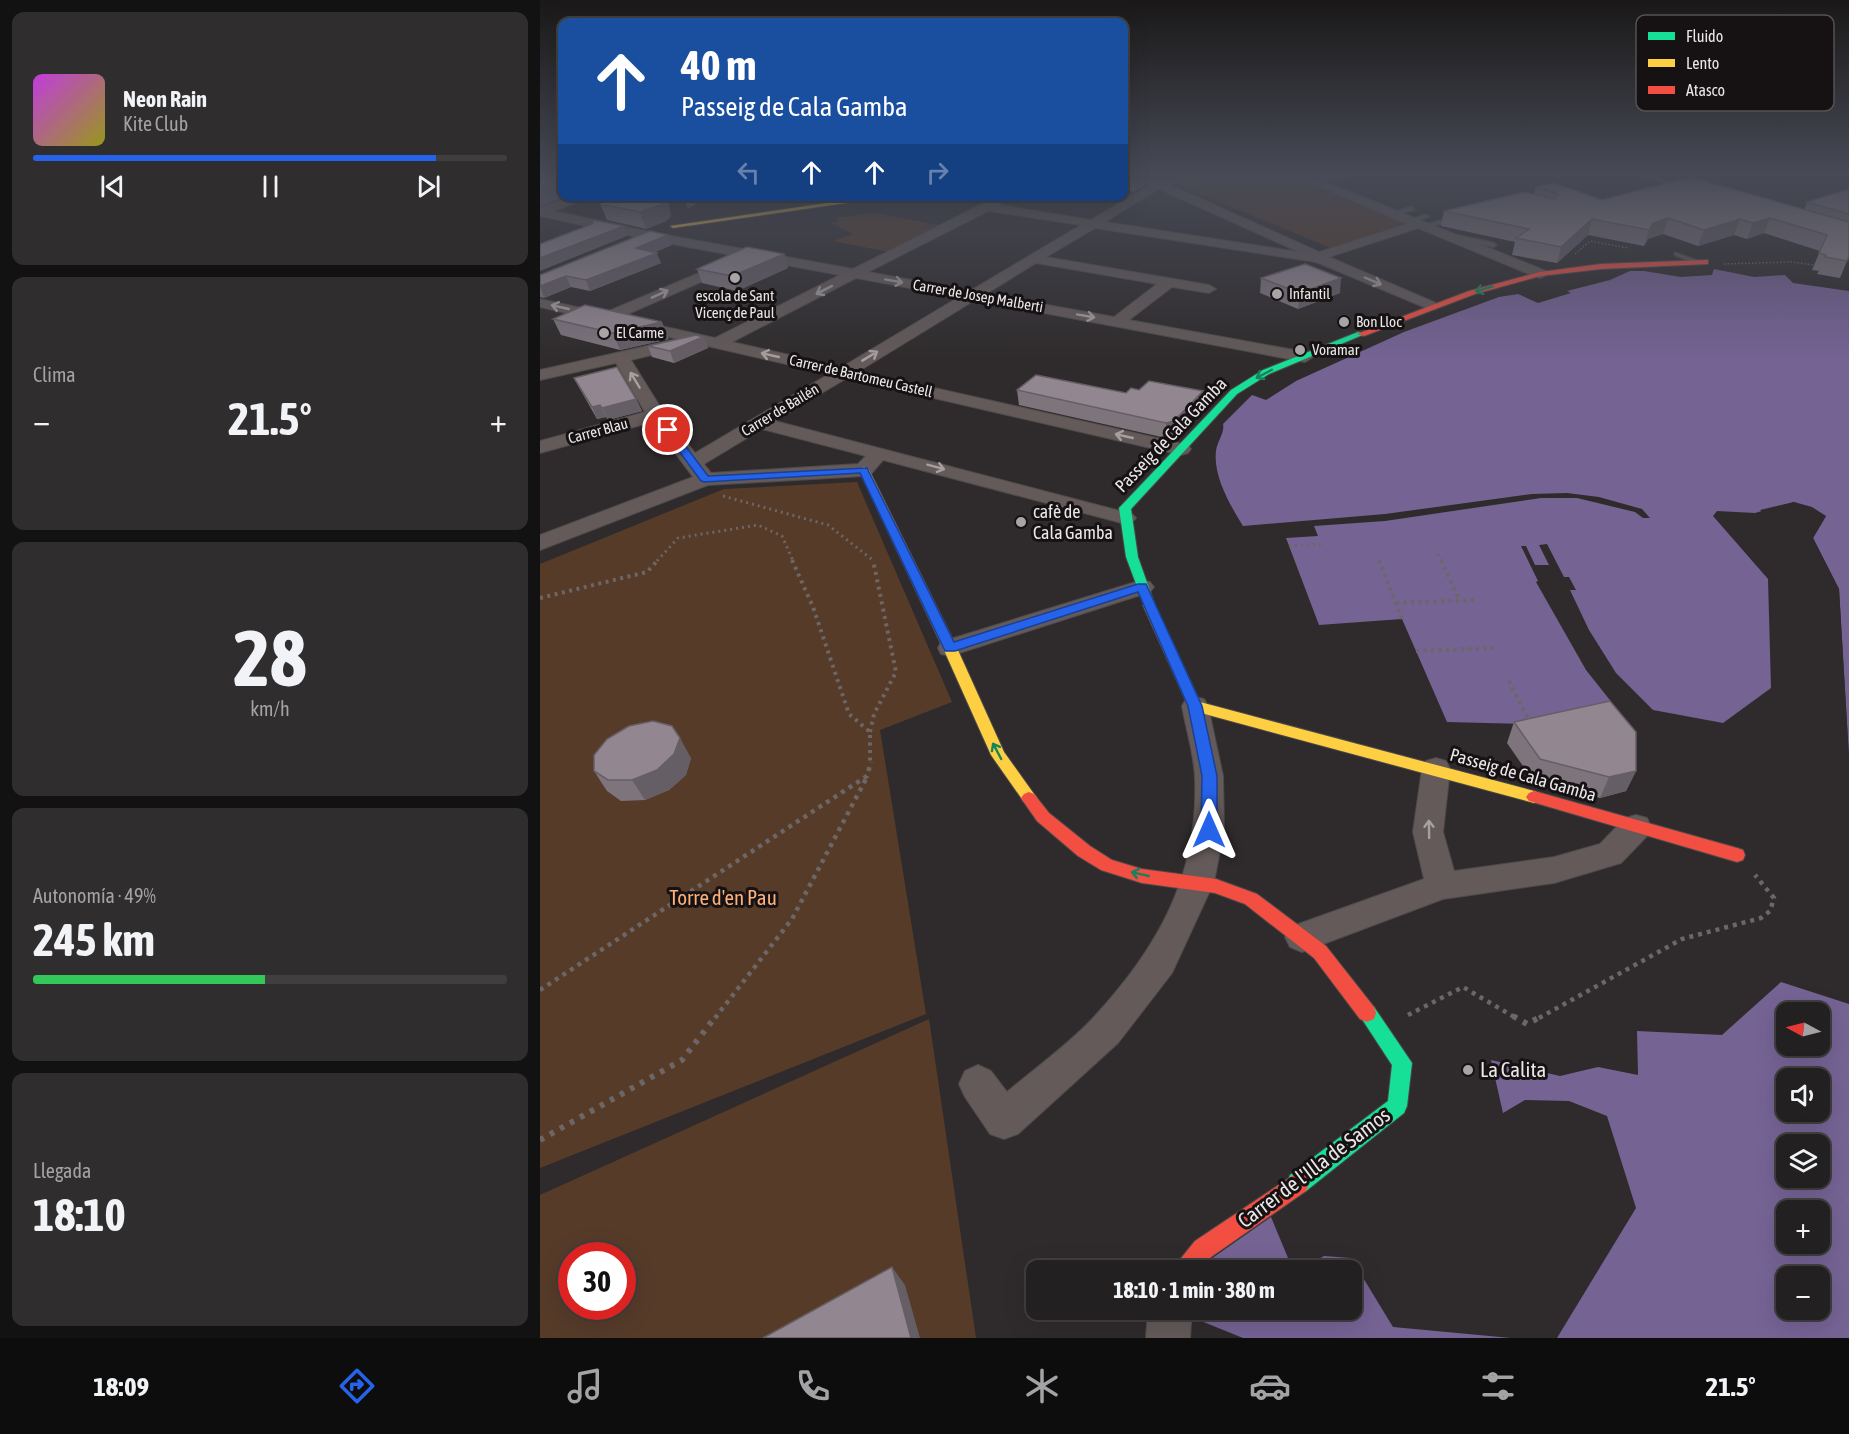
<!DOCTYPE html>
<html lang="es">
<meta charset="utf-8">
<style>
:root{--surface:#232021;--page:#2f2d2e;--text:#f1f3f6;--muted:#a3a3a5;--line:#403e3f;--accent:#2563eb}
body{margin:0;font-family:"Asap Condensed",sans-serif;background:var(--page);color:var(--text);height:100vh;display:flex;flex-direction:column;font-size:22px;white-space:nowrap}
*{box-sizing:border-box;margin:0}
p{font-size:20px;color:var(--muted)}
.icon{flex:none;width:33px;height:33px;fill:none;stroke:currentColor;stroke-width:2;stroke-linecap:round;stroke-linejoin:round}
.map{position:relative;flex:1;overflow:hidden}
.side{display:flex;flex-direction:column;gap:12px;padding:12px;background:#131212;width:540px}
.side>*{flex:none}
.top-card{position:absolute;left:18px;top:18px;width:570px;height:183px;border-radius:12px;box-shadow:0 6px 24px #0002,0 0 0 2px var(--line);background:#1a4fa0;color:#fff;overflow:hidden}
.needle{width:39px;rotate:277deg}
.tools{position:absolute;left:1236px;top:1002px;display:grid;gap:12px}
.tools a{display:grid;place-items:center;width:54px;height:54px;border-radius:12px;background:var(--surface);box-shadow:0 6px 24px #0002,0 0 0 2px var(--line);font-size:30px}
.speed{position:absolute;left:18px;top:1242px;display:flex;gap:12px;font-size:30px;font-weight:700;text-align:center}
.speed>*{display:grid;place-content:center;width:78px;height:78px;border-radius:50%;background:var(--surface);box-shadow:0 6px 24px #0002,0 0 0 2px var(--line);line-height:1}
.speed .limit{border:9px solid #d22;background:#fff;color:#111}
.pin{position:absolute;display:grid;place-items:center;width:51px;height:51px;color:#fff;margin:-26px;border:3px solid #fff;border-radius:50%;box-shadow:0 2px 6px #0007}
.me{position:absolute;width:66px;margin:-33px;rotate:0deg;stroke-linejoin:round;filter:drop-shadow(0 0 4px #0008)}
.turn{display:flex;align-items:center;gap:21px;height:126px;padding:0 24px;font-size:27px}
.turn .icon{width:78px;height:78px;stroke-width:2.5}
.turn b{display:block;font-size:42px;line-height:51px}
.lanes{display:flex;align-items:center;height:57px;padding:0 24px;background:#0003;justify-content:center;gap:30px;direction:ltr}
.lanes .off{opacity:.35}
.big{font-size:45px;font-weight:700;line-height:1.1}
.side .widget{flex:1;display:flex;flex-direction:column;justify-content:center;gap:9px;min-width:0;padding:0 21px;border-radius:12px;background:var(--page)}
.side .dial{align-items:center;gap:0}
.dial b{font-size:78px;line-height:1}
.song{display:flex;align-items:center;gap:18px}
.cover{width:72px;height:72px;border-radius:9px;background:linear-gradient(135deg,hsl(290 70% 55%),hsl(60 70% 35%))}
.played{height:6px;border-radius:3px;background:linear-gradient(90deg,var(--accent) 85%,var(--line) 85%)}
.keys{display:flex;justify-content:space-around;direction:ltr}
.heat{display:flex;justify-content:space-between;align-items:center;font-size:33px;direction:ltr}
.charge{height:9px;border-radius:4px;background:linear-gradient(90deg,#34c759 49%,var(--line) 0)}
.trip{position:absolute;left:486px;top:1260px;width:336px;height:60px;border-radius:12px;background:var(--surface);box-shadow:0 6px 24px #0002,0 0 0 2px var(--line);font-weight:700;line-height:60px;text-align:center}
.tabs{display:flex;height:96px;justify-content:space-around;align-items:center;background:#0e0d0d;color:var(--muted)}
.tabs .icon{width:42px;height:42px}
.tabs .current{color:var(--accent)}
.tabs b{font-size:27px;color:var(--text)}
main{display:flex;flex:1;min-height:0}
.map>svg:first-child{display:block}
</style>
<main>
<section class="side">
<div class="widget">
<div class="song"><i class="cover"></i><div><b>Neon Rain</b><p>Kite Club</p></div></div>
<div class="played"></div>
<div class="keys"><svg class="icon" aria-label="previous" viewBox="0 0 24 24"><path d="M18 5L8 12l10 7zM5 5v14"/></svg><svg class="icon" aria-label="pause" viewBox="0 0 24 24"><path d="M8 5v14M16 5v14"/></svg><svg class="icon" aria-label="next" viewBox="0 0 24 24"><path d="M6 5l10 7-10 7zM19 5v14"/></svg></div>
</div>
<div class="widget"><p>Clima</p>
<div class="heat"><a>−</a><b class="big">21.5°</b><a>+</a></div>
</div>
<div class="widget dial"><b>28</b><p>km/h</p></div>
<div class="widget"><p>Autonomía · 49%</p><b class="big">245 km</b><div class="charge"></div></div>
<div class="widget"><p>Llegada</p><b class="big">18:10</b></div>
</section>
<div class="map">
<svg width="1309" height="1338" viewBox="0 0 1309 1338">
<rect width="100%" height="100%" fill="#2f2b2c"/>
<path fill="#563b29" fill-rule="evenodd" d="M687 174H744L867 224 791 248 635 184Z
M336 213 403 226 349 252 293 241 313 234 291 223 300 222 295 218Z
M317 482 412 702 340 730 386 1014 0 1168V564L184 489Z
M389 1019 436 1338H0V1195ZM32 1256H82V1306H32Z"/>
<path fill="#756394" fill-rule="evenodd" d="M1174 269 1214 277 1245 275 1253 283 1309 291V756L1299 589 1273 538 1286 516 1254 502 1215 513 1177 511 1173 516 1228 579 1231 688 1183 723 1113 710 1076 673 1049 630 1030 590H1036L1029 577H1024L1007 544 999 545 1009 565H995L986 546H981L998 581 996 582 1046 670 1077 709 990 724 907 722 862 619 779 625 746 538 778 536 774 526 845 521 1001 498H1037L1095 512 1103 518H1110L1102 509 1059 497 1027 493 992 494 845 514 703 526C690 505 673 476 676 451 677 441 685 433 683 424L712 395 726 400 756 381 864 332 959 297 978 294 998 303 1031 293 1027 291 1070 280 1090 271H1104L1141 277 1172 275Z
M1241 982 1309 1004V1338H1017L1096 1208 1067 1116 1029 1101 985 1100 963 1113 951 1060 1020 1076 1058 1067 1098 1075 1097 1031 1182 1035ZM1246 1012H1280V1046H1246ZM1246 1078H1280V1112H1246ZM1246 1144H1280V1178H1246ZM1246 1210H1280V1244H1246ZM1246 1276H1280V1310H1246Z
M731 1217 753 1270H661V1266Z
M784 1256 811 1258 853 1327 971 1338H703L661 1321V1310H812V1270H759Z"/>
<path fill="#2f2b2c" d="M1254 502 1272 507 1286 516 1273 538 1299 589 1309 759 1306 756 1296 590 1270 538 1283 516 1271 510 1254 505 1223 513 1220 510Z"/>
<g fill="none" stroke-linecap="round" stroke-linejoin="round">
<defs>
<path id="lane" d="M1096 174H1105L1147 187 1142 188Z
M872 207 874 210 853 215 850 213Z
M884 215 889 216 874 222 869 221Z
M918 216 920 219 884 228 881 226Z
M916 235 953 243 956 245 953 247 914 238Z
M1135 253 1161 262 1156 263 1135 255Z"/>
<path id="street" d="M589 174H604L619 181 655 174H679L673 177 630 185 779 252 867 224 750 174H766L1006 271 1008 274 1001 278 996 277 878 228 789 257 896 303 898 306 896 309 891 310 776 262 555 228 506 257 669 285 676 289 669 293 632 287 589 320 765 352 773 357 765 362 435 300 319 371 648 445 651 449 648 453 641 455 307 378 235 421 592 514 596 518 592 522 585 524 578 522 343 460 331 474 324 476 168 485 0 550V535L153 477 112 422 0 453V441L105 412 76 363 0 380V370L138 339 0 307V299L64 313 190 260 197 264 195 267 81 317 175 338 300 275 110 240 0 216V208L33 196H52L14 211 110 232 313 269 458 196H466L468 199 459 205 551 220 610 185ZM619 189 759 252 565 222ZM448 211 541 225 430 291 328 272ZM496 263 617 284 574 317 446 294ZM316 278 419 297 302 367 192 342ZM150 342 289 374 155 453 124 413 91 360 149 346ZM222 429 326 456 318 464 171 473 164 464Z
M602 580 610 582 614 587 610 592 410 656 401 654 398 648 401 642Z
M655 697 664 699 668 706 683 776 684 830 674 882 632 973 578 1043 478 1134 464 1139 450 1134 425 1097 419 1084 425 1071 438 1065 451 1071 467 1092C495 1068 528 1045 553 1018 618 948 659 875 655 778 654 754 646 729 642 706L646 699Z
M896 758 906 761 910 769 903 832 914 871 1014 857 1060 844 1085 818 1096 815 1107 818 1111 827 1107 836 1081 863 1014 883 903 899 762 952 750 947 745 937 750 927 884 879 873 832 882 769 886 761Z
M608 1310H652L650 1338H606Z"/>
<path id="fast" d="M818 332 825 334 729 374 697 394 591 509 598 557 615 605 609 609 605 608 586 557 579 508 581 506 691 390 723 370Z
M827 1004 834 1007 872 1063 867 1106 864 1113 766 1191 758 1194 750 1191 747 1183 750 1175 848 1101 852 1065 818 1013 820 1007Z"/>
<path id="slow" d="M335 196H355L133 228 130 226Z
M324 467 329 470 417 648 464 752 494 794 497 798 494 802 489 804 484 802 451 755 403 648 319 470Z
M609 601 615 605 660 702 994 791 999 793 1002 797 999 801 994 803 650 710 603 605Z"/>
<path id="jam" d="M1165 260H1168V264L1061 269 1000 276 935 294 824 336 817 334 929 291 1000 272 1061 264Z
M994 791 1197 848 1203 850 1205 855 1203 860 1197 862 989 801 986 797 989 793Z
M489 792 494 794 509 813 550 846 572 860 602 869 676 879 717 894 786 946 834 1007 836 1013 834 1019 827 1022 820 1019 774 958 705 904 675 893 602 883 561 870 538 856 497 821 481 798 484 794Z
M758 1172 766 1175 769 1183 766 1191 671 1257 660 1270H635L638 1262 655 1241Z"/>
</defs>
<use href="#lane" stroke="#4c4a4a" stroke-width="3"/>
<use href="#street" stroke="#4c4a4a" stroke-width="2"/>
<use href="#fast" stroke="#4c4a4a" stroke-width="2"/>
<use href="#slow" stroke="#4c4a4a" stroke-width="2"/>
<use href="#jam" stroke="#4c4a4a" stroke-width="2"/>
<path stroke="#6c6666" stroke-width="1.5" stroke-dasharray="1.5 2" stroke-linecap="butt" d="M1035 254 1050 241 1088 248
M1184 264 1252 262 1279 266"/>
<path stroke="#6c6666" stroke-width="3" stroke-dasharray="2 4" stroke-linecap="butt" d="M183 496 288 525 334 561
M749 546 781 544
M898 554 901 561
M117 561 138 538 218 525 242 536 253 561"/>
<path stroke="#6c6666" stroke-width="4" stroke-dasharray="3 4.5" stroke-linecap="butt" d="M252 560 273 607 309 714 330 732V763
M839 560 862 619
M901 560 920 601
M0 598 107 572 118 560
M856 603 936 600
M876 651 958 648
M969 681 990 723
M330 732 334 714 356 672 333 560"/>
<path stroke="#6c6666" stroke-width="4.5" stroke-dasharray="4 5" stroke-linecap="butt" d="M0 990 327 776 331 762
M868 1015 923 987 976 1018
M175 1018 252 919 327 777
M999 1018 1142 939 1221 918 1230 911 1234 898 1215 875"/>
<path stroke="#6c6666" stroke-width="6" stroke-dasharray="4.5 7" stroke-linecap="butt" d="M973 1016 987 1024 1002 1016
M0 1140 142 1060 176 1016"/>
<use href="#lane" fill="#635a59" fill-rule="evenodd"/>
<use href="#street" fill="#635a59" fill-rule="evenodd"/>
<use href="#fast" fill="#16e098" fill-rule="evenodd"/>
<use href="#slow" fill="#ffcf43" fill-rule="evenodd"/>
<use href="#jam" fill="#f24e42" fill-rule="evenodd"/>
</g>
<path fill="#7e747c" d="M584 174H605V185L594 192 586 189 584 191Z
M609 174H629L619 179Z
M771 174H822L788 181Z
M996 187 1062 200 1264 210 1267 202 1309 189V256L1300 278 1277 274 1279 271 1272 270 1280 251 1224 233 1207 239 1194 235 1158 246 1123 234 1108 239 1104 246 1048 235 1017 263 972 255 975 242 901 226 904 211 994 194Z
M48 196H127L131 216 126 221 106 229 67 220 60 204 62 202 49 199Z
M132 245 115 252 121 263 50 291 31 287 4 298 0 297V275Z
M244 254 248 268 197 291 162 283 157 269Z
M721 278 800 293 758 309 720 293Z
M13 319 129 339 80 350 21 335Z
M163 337 168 348 134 363 112 357 108 346Z
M34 378 96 399 102 411 68 420 66 417 57 419 40 389Z
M477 390 586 393 599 390 663 391V406L634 436 626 438 479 405Z
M974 722 1096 771 1086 791 1060 798 992 779 967 743Z
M151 758 146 775 129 790 105 800 81 801 67 791 54 771Z"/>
<path fill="#665e65" d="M601 174H605V185L594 192V178Z
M619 174H629L619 179Z
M789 174H822L788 181Z
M586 176V189L584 191V177Z
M22 179V196H26L0 207V188Z
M124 196H127L131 216 126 221 106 229 100 212Z
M144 196H156L157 203 148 209Z
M1128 218 1123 234 1108 239 1104 246 1109 230 1113 223Z
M1230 218 1224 233 1207 239 1213 223Z
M1052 219 1048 235 1017 263 1021 247Z
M1200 219 1194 235 1158 246 1164 230Z
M84 226 87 236 0 271V258Z
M128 235 132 245 100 258 96 248Z
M117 253 121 263 50 291 46 280Z
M244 254 248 268 197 291 192 276Z
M26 276 31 287 4 298 0 286Z
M801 278 800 293 758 309 760 293Z
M122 322 129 339 80 350 73 333Z
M163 337 168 348 134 363 130 351Z
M663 391V406L634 436 626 438V423Z
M96 399 102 411 68 420 62 408Z
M60 405 66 417 57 419 52 407Z
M140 738 151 758 146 775 129 790 105 800 92 780Z
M1096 771 1086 791 1060 798 1069 777Z
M352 1267 365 1285 380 1338H371Z"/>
<path fill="#928790" stroke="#665e65" stroke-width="1.5" d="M0 174H22V179L0 188Z
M584 174H601L594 178 586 176 584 177Z
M1150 177 1309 222V256L1307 261 1285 257 1286 255 1279 253 1287 235 1230 218 1213 223 1200 219 1164 230 1128 218 1113 223 1109 230 1052 219 1021 247 976 238 989 229 904 211 984 192 1014 199 1018 195 1016 193 996 187 1014 183 1062 200Z
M1309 189V214L1267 202Z
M66 196H124L125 200 120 205 100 212 60 204Z
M54 220 84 226 0 258V244L52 224Z
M110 231 128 235 96 248 117 253 46 280 26 276 0 286V275Z
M207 247 244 254 192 276 157 269Z
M765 264 801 278 760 293 721 278Z
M45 305 122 322 73 333 13 319Z
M156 335 163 337 130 351 108 346Z
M77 367 96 399 62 408 60 405 52 407 34 378Z
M496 375 586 393 591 388 599 390 609 381 663 391 634 421 626 423 477 390Z
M1070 701 1096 732V771L1069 777 1000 759 974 722Z
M113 721 132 726 140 738 134 754 117 770 92 780H68L54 771V755L67 739 89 726Z
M352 1267 371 1338H223Z"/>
<defs><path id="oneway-shaft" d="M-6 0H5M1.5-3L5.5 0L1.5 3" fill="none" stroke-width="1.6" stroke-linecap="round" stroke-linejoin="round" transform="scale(1.5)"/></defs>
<g stroke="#a7a0a0">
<use href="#oneway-shaft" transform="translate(354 281) rotate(10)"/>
<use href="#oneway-shaft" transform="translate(833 281) rotate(23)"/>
<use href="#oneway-shaft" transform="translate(284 290) rotate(153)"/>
<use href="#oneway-shaft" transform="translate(120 294) rotate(-24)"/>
<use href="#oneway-shaft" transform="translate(20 307) rotate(-167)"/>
<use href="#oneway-shaft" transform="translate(546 316) rotate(10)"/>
<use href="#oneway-shaft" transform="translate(230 355) rotate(-167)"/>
<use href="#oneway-shaft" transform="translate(330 356) rotate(-31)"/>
<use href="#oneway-shaft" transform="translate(95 380) rotate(-121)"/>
<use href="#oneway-shaft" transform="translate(584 436) rotate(-167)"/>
<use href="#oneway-shaft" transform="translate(396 467) rotate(15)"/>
<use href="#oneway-shaft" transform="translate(889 829) rotate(-91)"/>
</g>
<g stroke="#16835c">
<use href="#oneway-shaft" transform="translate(944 289) rotate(163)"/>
<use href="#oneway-shaft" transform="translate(724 374) rotate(152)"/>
<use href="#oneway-shaft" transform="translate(457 751) rotate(-118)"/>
<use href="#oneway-shaft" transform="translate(600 874) rotate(-167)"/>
</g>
<linearGradient id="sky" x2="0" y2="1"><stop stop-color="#1a1818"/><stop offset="0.48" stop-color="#474a56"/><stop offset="1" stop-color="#474a56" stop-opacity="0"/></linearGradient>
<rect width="1309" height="361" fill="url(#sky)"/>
<path fill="#2563eb" stroke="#184099" stroke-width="1.5" d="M125 428H132L168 476 327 468 414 642 598 584H606L662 706 677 776V830L675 835 669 837 663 835 661 830 662 776 648 706 598 592 415 651H405L320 473 165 482 161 481 125 432Z"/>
<g fill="#a9a5a6" stroke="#161213" stroke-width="2">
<circle cx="195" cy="278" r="6"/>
<circle cx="737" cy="294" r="6"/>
<circle cx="804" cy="322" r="6"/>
<circle cx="64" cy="333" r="6"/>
<circle cx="760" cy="350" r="6"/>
<circle cx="481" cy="522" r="6"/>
<circle cx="928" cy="1070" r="6"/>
</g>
<g text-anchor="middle" stroke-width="6" stroke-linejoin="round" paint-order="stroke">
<g font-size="15" fill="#ebe6e7" stroke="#161213" text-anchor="start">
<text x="749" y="299">Infantil</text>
<text x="195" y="301" text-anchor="middle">escola de Sant<tspan x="195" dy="17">Vicenç de Paul</tspan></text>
<text x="816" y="327">Bon Lloc</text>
<text x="76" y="338">El Carme</text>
<text x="772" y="355">Voramar</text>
</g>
<g font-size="15" fill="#ebe6e7" stroke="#161213">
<text transform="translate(438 296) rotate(10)" y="5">Carrer de Josep Malberti</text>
<text transform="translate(321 376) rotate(13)" y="5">Carrer de Bartomeu Castell</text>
<text transform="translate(240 410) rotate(-31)" y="5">Carrer de Bailén</text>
<text transform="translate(58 431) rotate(-15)" y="5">Carrer Blau</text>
</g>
<g font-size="18" fill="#ebe6e7" stroke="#161213">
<text transform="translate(631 435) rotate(-46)" y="6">Passeig de Cala Gamba</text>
<text transform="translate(983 775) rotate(16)" y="6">Passeig de Cala Gamba</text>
</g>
<g font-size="18" fill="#ebe6e7" stroke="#161213" text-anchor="start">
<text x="493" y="518">cafè de<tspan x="493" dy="21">Cala Gamba</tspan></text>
</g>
<g font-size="21" fill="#fdb17b" stroke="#161213">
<text x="183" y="905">Torre d'en Pau</text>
</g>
<g font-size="21" fill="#ebe6e7" stroke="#161213" text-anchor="start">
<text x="940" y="1077">La Calita</text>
</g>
<g font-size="21" fill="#ebe6e7" stroke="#161213">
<text transform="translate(774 1168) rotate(-37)" y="7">Carrer de l'Illa de Samos</text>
</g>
</g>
<rect x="1096" y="15" width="198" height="96" rx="9" fill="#161213" stroke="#565253" stroke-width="1.5"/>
<rect x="1108" y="32" width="27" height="8" fill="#16e098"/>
<rect x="1108" y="59" width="27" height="8" fill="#ffcf43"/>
<rect x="1108" y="86" width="27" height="8" fill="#f24e42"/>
<g font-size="16" fill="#ebe6e7">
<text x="1146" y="42">Fluido</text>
<text x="1146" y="69">Lento</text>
<text x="1146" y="96">Atasco</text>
</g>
</svg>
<div class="tools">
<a><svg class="needle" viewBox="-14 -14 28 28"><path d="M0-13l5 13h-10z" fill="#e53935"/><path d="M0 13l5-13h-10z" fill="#a3a3a5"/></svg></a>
<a><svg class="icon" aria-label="sound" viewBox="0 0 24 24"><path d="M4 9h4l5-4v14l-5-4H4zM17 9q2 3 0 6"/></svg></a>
<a><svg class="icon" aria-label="layers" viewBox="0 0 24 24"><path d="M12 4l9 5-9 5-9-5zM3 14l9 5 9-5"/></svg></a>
<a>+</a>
<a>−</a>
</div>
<div class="speed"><div class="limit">30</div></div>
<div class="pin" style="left:128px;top:430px;background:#d93025"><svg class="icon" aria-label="arrive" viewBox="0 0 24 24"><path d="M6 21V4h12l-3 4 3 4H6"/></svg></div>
<svg class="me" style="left:669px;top:830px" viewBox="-20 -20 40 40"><path d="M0-17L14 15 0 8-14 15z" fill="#2563eb" stroke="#fff" stroke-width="4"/></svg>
<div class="trip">18:10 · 1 min · 380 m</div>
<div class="top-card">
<div class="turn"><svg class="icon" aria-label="ahead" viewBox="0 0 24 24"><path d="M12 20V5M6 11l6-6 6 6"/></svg><div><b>40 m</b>Passeig de Cala Gamba</div></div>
<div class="lanes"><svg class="icon off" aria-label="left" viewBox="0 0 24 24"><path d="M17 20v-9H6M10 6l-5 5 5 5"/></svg><svg class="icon" aria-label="ahead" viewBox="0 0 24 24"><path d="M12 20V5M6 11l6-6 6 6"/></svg><svg class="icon" aria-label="ahead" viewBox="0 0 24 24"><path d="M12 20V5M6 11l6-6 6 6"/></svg><svg class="icon off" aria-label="right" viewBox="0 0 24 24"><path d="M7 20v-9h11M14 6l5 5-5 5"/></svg></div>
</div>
</div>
</main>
<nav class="tabs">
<b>18:09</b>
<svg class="icon current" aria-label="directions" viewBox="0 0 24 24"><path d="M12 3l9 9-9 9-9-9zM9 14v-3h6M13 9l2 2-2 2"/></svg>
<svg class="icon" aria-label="music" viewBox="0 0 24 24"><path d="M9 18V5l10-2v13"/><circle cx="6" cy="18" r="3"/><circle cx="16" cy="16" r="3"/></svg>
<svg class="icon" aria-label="phone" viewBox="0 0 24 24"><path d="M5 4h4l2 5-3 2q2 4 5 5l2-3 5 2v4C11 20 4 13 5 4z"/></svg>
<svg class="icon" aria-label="climate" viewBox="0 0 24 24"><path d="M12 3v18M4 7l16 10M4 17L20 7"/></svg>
<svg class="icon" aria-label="car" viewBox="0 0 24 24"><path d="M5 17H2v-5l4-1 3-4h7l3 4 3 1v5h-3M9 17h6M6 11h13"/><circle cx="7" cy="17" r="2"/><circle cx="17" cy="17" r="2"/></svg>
<svg class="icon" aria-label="filters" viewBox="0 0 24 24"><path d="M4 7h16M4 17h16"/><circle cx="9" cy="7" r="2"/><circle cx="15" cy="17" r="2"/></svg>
<b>21.5°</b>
</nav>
